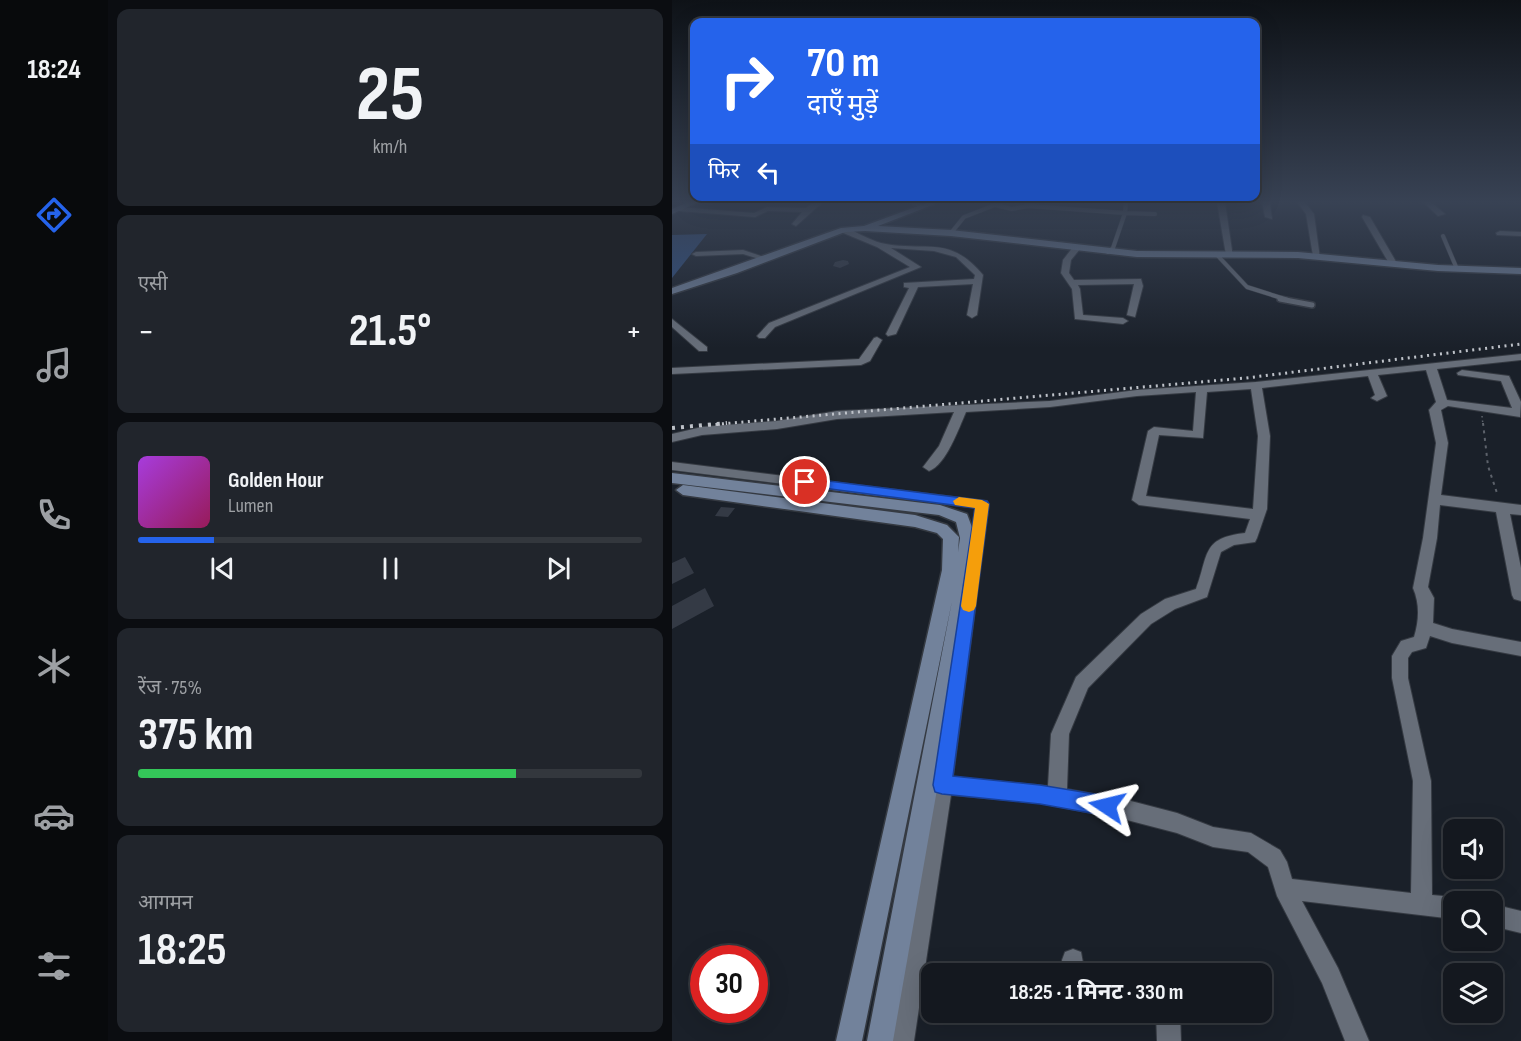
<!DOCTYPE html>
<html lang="hi">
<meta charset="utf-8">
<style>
:root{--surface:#14181f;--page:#21252c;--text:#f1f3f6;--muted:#9da0a4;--line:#33373d;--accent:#2563eb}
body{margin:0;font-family:"Sofia Sans Condensed","Noto Sans Devanagari",sans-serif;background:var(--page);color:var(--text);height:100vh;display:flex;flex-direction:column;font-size:22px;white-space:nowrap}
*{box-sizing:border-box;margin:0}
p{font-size:20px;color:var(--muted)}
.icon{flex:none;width:33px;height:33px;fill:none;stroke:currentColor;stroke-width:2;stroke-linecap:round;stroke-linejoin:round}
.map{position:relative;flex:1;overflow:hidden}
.panel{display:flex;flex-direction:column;gap:9px;padding:9px;background:#0b0d11;width:564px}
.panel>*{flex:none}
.banner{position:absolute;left:18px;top:18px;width:570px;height:183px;border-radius:12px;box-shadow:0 6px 24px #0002,0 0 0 2px var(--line);background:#2563eb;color:#fff;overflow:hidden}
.tools{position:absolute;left:771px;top:819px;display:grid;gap:12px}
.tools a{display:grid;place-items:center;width:60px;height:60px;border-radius:12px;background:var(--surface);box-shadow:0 6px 24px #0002,0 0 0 2px var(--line);font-size:30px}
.speed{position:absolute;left:18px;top:945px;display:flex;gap:12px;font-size:30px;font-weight:700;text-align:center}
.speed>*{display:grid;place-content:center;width:78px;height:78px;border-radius:50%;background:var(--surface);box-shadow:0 6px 24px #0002,0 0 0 2px var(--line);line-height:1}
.speed .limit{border:9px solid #d22;background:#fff;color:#111}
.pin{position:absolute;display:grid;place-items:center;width:51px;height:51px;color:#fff;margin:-26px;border:3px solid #fff;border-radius:50%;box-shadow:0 2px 6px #0007}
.me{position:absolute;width:66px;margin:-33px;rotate:280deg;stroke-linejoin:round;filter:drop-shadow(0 0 4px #0008)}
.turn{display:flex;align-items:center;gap:21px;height:126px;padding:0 18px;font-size:27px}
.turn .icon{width:78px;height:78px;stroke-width:2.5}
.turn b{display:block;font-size:42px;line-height:51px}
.then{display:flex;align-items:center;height:57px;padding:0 18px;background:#0003;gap:12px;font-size:22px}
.big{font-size:45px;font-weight:700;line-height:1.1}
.panel .widget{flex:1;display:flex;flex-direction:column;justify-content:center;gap:9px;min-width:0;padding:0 21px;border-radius:12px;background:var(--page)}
.panel .dial{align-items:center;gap:0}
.dial b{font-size:78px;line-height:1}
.song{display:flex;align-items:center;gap:18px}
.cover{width:72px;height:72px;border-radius:9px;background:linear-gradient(135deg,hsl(280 70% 55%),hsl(330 70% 35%))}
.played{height:6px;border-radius:3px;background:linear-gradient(90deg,var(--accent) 15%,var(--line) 15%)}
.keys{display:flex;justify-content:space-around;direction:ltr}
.heat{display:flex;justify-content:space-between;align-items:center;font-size:33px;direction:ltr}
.charge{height:9px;border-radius:4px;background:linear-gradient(90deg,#34c759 75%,var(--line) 0)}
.trip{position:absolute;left:249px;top:963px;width:351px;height:60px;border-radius:12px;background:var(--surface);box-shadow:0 6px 24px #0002,0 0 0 2px var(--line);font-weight:700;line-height:60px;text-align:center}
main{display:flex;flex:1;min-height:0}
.tab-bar{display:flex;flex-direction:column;width:108px;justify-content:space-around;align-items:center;background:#080a0c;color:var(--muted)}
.tab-bar .icon{width:42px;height:42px}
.tab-bar .on{color:var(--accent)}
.tab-bar b{font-size:27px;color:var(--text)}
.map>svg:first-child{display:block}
</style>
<main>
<nav class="tab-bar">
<b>18:24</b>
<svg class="icon on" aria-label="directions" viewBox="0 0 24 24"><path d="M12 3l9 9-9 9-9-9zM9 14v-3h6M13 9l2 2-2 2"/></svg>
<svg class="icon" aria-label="music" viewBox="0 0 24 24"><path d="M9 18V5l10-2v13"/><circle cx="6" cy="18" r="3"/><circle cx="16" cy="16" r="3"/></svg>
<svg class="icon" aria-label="phone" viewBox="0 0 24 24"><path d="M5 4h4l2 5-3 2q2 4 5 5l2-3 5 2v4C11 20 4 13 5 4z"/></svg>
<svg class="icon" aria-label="climate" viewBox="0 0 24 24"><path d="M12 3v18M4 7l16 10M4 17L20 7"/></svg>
<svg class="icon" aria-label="car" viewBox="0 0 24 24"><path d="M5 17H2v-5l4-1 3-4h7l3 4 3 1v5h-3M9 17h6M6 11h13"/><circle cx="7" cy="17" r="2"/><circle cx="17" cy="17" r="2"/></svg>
<svg class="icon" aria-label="filters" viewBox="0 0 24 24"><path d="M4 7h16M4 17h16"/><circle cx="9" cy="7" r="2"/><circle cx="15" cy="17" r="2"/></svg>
</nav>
<section class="panel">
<div class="widget dial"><b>25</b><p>km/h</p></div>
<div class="widget"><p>एसी</p>
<div class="heat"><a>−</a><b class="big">21.5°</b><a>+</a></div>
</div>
<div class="widget">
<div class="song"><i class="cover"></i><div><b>Golden Hour</b><p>Lumen</p></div></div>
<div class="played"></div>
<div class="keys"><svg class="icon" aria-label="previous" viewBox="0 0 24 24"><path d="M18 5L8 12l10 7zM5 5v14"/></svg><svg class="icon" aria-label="pause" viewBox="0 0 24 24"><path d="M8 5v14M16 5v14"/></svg><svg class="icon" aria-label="next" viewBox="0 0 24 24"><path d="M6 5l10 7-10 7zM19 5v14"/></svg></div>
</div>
<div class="widget"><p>रेंज · 75%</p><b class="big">375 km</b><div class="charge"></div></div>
<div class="widget"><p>आगमन</p><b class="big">18:25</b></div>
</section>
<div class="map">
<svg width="849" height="1041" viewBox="0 0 849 1041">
<rect width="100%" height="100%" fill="#1a2029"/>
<path fill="#305186" d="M35 234 0 278V235Z"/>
<path fill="#343a45" d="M171 260 176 261 177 264 168 268 161 266 163 262Z
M49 507 63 508 56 517 43 516Z
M13 557 22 573 0 584V563Z
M33 588 42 606 0 629V606Z"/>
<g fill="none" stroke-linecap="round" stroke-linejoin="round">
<defs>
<path id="lane-far1" d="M454 202 453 213 483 214
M279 233 292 217 323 205 340 209 356 206 453 213 441 248 436 252
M771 236 785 269
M546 256 575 287 616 300"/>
<path id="lane" d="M608 299 640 305"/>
<path id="street" d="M142 202H151L124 226 120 224 130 212 96 211 83 217 7 211 3 209 7 207 82 213 95 207 134 208Z
M233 202H245L255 206 251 208Z
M545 202H553L561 257 554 255Z
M590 202H598L600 219 593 217Z
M625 202H633L642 214 648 258 641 256 634 214Z
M751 202H759L773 214 766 216Z
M691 215 698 217 726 265 725 267 718 265 690 217Z
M169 228H175C186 233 198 240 209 243 253 253 276 233 311 275L305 315 300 318 295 315 301 284 246 287 224 334 216 336 214 334 237 288 232 287V283L302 279 303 275 284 257 262 251 219 248 249 267 103 327 93 338H87L85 336 97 323 238 267 205 247 169 232Z
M828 231 849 232V236L825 235 824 233Z
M401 247 408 249 399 260 397 273 402 280 469 279 471 286 463 317 455 315 462 284 406 285 408 289 411 315 451 318 456 321 451 324 403 319 400 289 389 273 391 260Z
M71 250 98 259 94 261 71 254 24 256 20 254 24 252Z
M0 319 35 347V351H27L0 327Z
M205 337 210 340 198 361 189 365 0 374V368L187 359 202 338Z
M849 354V360L765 369 775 400 840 408 829 381 786 375 785 373 790 370 837 376 849 402 848 417 776 406 769 410 776 443 769 495 849 505V515L838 514 849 568V601L842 599 840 595 824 512 768 505 765 538 756 587 762 598 761 623 780 629 849 642V656L780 643 758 636 754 648 740 652 736 658V678L759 781 760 895 782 897 790 902H782V919L630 901 666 968 697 1041H673L650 983 605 896 596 867 576 852 541 847 505 833 455 820 368 803 279 795 242 1041H218L271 727 303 508 0 470V462L315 501 317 504 281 777 376 786 379 734 404 677 469 614 493 599 524 589C537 555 529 538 573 533L578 519 467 505 460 500 476 431 482 427 521 431 524 392 465 396 378 407 294 412C287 428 274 465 257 471L251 467 267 446 282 412 165 419 105 429 30 435 0 442V434L30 427 105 421 165 411 378 401 465 390 584 382ZM754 370 764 402 757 410 764 443 751 538 741 588C748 604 747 621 742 637L729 641 720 656V678L741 781 739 893 620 879 615 862 608 850 579 833 541 827 505 813 455 800 395 789 397 734 416 688 479 624 503 609 535 597 549 552 562 545 583 542 585 538 595 509 598 436 590 388 696 376 703 395 699 398 705 401 715 396 706 375ZM579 389 586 436 581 509 474 496 487 435 531 438 535 392Z
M820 904 849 911V933L820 926Z
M401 949 409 952 413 974H391L390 960 393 952Z
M484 1012H508L509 1041H485Z"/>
<path id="secondary" d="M16 202H27L0 214V209Z
M257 202H268L206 226 279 230 465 251 626 252 766 265 849 268V274L766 271 626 258 465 257 279 236 193 231 173 232 65 273 0 294V288L169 228 192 226Z
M0 473 268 505 295 514 304 538 295 618 221 1041H195L280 601 190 1041H164L270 570 271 539 265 533 243 527 11 495 4 490 11 485 243 515 275 525 287 537 286 552 288 538 284 522 267 515 0 483Z"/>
</defs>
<use href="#lane-far1" stroke="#353a42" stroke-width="5"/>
<use href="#lane" stroke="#353a42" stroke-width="8"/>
<use href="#street" stroke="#353a42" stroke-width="2"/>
<use href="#secondary" stroke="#353a42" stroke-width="3"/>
<path stroke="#5d626b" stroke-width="1.5" stroke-dasharray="1.5 3" stroke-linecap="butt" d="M810 416 811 425"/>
<path stroke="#5d626b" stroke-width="2" stroke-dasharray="3 4.5" stroke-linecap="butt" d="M811 423 816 466 826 496"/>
<use href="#lane-far1" stroke="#676e79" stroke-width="4"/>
<use href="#lane" stroke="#676e79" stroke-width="5"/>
<use href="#street" fill="#676e79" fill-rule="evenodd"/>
<use href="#secondary" fill="#72829b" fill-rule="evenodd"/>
<path stroke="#bec2c9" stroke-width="3" stroke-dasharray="2 4.5" stroke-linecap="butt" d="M37 425 574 378 849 344"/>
<path stroke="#bec2c9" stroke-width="4" stroke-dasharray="3 6" stroke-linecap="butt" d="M0 428 55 423"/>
</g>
<linearGradient id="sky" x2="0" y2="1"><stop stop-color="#0e1217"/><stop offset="0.58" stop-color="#384254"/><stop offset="1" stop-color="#384254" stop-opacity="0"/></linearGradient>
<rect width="849" height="348" fill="url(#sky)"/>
<path fill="#2563eb" stroke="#184099" stroke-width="1.5" d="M133 478 315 501 317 504 281 776 368 785 435 796 442 799 445 806 442 813 435 816 368 804 270 794 263 792 261 785 303 508 128 485 127 482 128 479Z"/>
<path fill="#f59e0b" d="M287 497 310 500 317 504 304 606 302 610 297 612 291 610 289 606 303 508 283 505 281 501Z"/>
</svg>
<div class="tools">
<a><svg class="icon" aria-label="sound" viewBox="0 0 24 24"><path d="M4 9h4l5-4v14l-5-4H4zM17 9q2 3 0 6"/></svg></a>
<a><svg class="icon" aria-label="search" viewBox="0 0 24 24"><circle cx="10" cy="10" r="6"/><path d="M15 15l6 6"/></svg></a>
<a><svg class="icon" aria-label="layers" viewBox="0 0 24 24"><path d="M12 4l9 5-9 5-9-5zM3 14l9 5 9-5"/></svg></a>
</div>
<div class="speed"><div class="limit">30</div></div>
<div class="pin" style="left:133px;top:482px;background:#d93025"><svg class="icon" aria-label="arrive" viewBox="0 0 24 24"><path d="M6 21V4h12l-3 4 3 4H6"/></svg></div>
<svg class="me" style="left:435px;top:806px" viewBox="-20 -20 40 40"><path d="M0-17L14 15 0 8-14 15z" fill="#2563eb" stroke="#fff" stroke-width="4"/></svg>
<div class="trip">18:25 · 1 मिनट · 330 m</div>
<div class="banner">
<div class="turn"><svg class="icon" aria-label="right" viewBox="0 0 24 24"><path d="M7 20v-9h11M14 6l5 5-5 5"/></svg><div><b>70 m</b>दाएँ मुड़ें</div></div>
<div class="then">फिर<svg class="icon" aria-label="left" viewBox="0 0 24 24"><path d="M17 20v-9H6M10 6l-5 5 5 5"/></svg></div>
</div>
</div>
</main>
